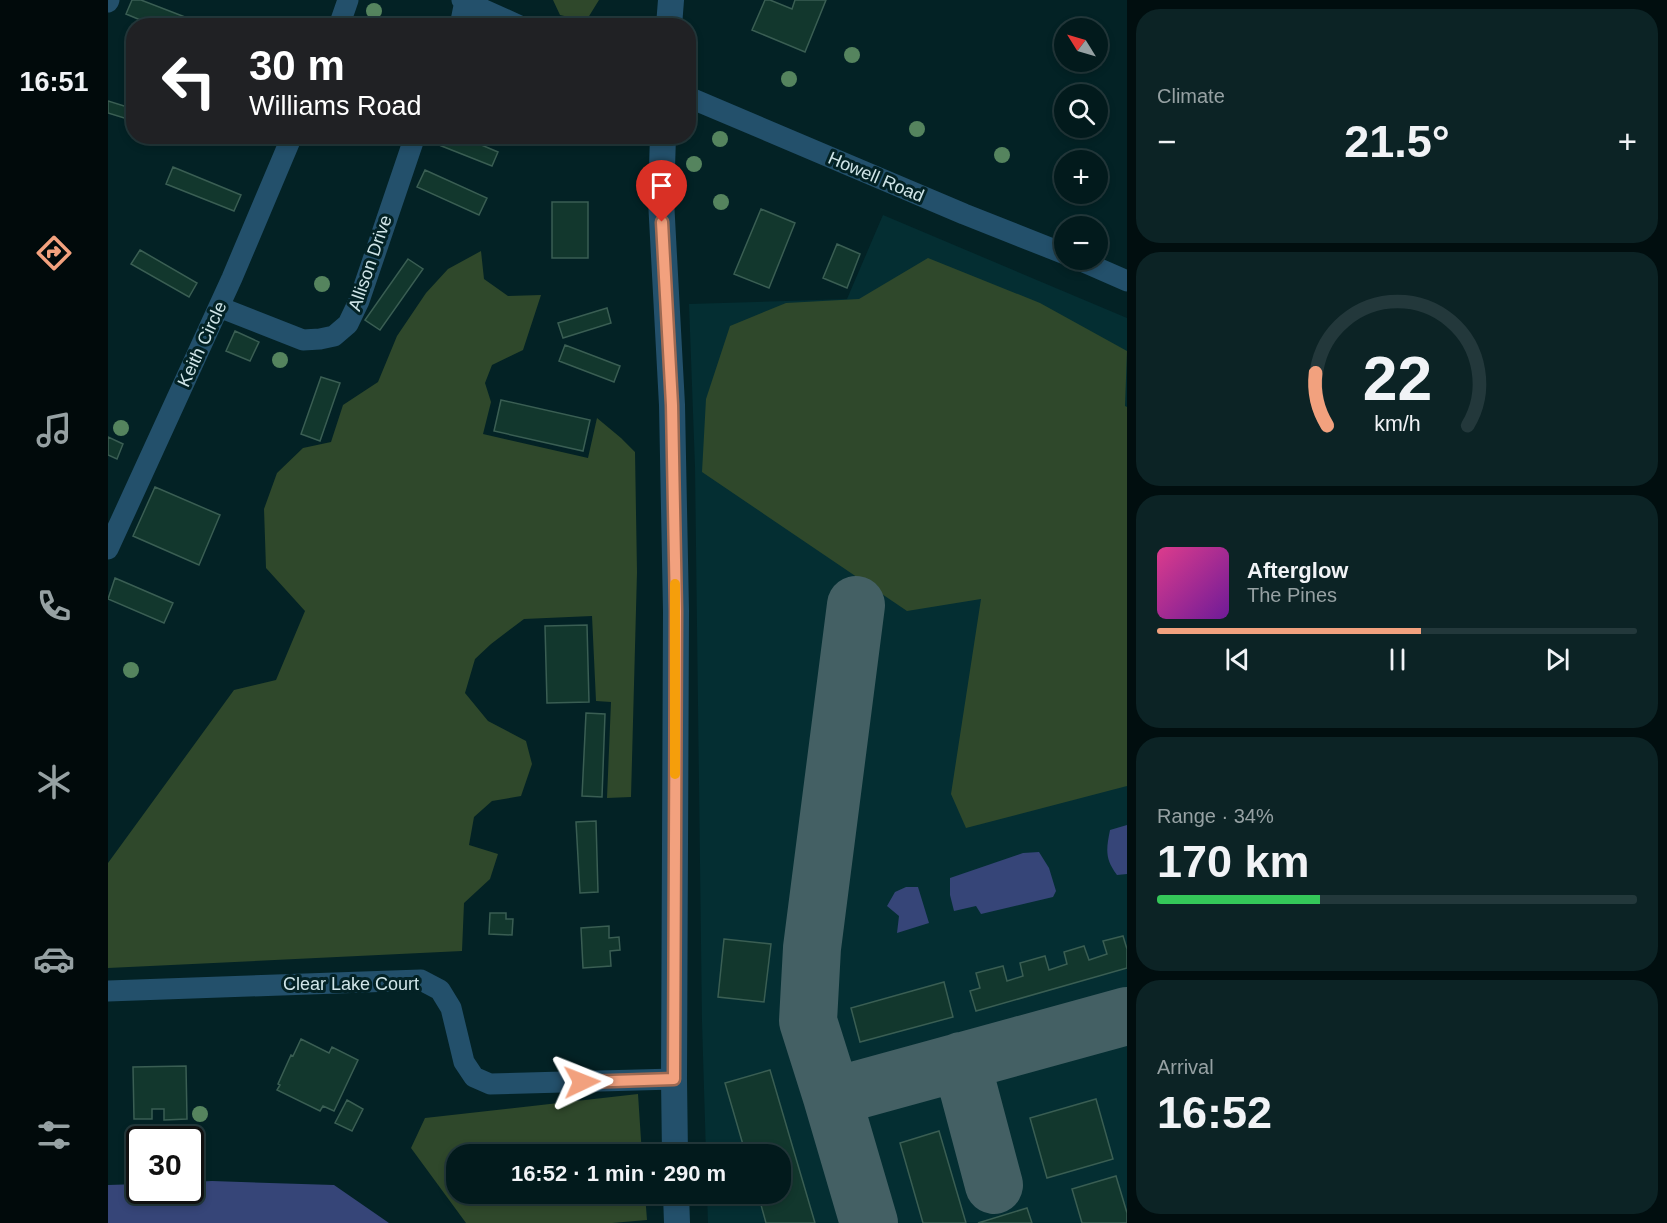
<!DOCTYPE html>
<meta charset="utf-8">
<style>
:root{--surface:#021a1c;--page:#0c2325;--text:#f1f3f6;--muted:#96a1a3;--line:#23383b;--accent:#f2a17e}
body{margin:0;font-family:Arial,sans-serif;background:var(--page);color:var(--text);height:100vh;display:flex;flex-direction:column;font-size:22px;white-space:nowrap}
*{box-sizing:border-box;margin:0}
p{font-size:20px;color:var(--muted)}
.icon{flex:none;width:33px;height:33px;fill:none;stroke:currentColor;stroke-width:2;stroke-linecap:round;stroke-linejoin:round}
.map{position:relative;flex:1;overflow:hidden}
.sheet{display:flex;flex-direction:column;gap:9px;padding:9px;background:#010e0f;width:540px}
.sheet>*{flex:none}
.guide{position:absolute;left:18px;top:18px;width:570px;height:126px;border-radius:24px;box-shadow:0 3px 9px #0003,0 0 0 2px var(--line);background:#202124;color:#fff;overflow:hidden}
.needle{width:39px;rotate:307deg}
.buttons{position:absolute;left:946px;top:18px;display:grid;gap:12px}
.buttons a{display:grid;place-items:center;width:54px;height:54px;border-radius:50%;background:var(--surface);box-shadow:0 3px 9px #0003,0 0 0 2px var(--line);font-size:30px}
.speed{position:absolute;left:18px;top:1126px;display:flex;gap:12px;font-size:30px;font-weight:700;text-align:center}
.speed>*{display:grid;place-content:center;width:78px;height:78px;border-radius:50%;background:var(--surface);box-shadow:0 3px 9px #0003,0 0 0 2px var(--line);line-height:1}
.speed .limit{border:3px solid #111;border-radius:9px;background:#fff;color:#111}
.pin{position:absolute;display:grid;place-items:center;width:51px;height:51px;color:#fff;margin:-62px -26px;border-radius:50% 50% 50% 0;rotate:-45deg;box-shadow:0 0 6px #0007}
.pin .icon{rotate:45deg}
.me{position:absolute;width:66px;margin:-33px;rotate:88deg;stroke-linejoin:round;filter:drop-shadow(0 0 4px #0008)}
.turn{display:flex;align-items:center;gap:21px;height:126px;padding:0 24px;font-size:27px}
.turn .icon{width:78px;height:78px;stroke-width:2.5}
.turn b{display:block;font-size:42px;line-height:51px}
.big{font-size:45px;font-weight:600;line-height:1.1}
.sheet .widget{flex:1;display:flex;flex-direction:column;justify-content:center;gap:9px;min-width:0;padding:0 21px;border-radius:24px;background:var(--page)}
.sheet .dial{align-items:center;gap:0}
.dial svg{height:156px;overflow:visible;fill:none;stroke:var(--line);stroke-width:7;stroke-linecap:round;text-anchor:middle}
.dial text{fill:var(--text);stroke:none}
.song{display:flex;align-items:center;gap:18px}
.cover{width:72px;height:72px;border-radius:9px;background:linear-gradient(135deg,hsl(330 70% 55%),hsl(280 70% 35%))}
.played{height:6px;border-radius:3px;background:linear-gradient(90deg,var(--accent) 55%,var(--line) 55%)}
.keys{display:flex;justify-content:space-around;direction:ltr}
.heat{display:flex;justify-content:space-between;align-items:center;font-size:33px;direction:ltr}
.charge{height:9px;border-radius:4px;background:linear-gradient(90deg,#34c759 34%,var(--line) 0)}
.trip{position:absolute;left:338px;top:1144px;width:345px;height:60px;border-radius:24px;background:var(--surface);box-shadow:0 3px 9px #0003,0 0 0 2px var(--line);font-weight:600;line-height:60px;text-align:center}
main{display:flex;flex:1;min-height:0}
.dock{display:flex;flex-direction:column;width:108px;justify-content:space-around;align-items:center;background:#010a0b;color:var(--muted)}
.dock .icon{width:42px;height:42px}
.dock .on{color:var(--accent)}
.dock b{font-size:27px;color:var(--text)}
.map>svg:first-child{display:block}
</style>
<main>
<nav class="dock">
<b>16:51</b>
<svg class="icon on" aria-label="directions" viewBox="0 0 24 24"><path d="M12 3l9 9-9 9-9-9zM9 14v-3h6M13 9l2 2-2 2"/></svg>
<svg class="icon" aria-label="music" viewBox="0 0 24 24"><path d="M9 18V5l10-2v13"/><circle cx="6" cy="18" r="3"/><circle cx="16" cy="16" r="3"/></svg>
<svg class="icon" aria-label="phone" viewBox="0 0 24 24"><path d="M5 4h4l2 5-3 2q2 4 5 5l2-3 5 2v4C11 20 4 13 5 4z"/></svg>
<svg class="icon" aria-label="climate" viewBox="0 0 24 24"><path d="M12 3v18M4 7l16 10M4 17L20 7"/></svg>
<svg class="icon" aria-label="car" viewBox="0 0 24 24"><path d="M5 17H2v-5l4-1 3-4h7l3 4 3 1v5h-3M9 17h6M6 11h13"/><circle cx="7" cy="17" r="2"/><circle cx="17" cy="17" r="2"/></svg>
<svg class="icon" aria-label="filters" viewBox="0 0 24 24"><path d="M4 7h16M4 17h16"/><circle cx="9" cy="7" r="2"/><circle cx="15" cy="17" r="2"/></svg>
</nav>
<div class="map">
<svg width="1019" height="1223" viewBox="0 0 1019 1223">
<rect width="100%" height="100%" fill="#032225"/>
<path fill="#042e32" d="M775 215 1019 318V1223H600L599 1194H672V1155H598L594 1022 587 467 581 304 739 299Z"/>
<path fill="#2f482b" d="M445 0H491L478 21 452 15Z
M373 251 376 279 400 296 433 295 415 350 384 365 377 383 383 402 375 434 480 458 489 418 513 438 527 452 529 572 523 797 499 798 503 702 488 701 484 616 416 619 383 644 367 659 357 693 380 721 418 741 424 764 413 796 384 801 366 817 361 845 390 854 382 879 356 903 354 951 0 968V863L126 690 168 680 197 611 158 568 156 509 169 473 195 448 223 442 235 405 270 382 289 336 318 293 340 269Z
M820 258 932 303 1019 351 1017 406 1019 407V786L858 828 843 794 873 599 799 611 594 472 598 399 622 326 678 303 751 299Z
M530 1094 534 1155H348V1194H537L539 1220 504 1223H358L303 1148 317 1118Z"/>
<path fill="#364578" d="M1019 825V874L1009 875C997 859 998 850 1002 830Z
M931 852 941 868 948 891 945 897 873 914 868 906 846 911 842 895V878L915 853Z
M798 887H810L821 923 789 933 791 916 779 906 787 892Z
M104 1181 226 1185 281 1223H0V1185L31 1184 32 1191H82L83 1182Z"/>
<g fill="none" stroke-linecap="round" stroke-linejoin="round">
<path stroke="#446064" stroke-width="58" d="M853 1061 886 1185
M724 1097 700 1021 704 948 748 605
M761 1223 724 1097 1019 1016"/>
</g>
<path fill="#12372d" stroke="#3a5e53" stroke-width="1.5" d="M24 0H33L90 22 89 26H47L18 14Z
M657 0H662L684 9 687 0H718L697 52 644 30Z
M0 101 26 109V121L0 113Z
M329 136H352L390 152 384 166 326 143Z
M65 167 133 195 126 211 58 184Z
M317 170 379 198 371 215 309 187Z
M444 202H480V258H444Z
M653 209 687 223 661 288 626 274Z
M729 244 752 254 739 288 715 278Z
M32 250 89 283 81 297 23 264Z
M300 259 315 269 272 330 257 320Z
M499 308 503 323 455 338 450 323Z
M127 331 151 342 142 361 118 351Z
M457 345 512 366 506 382 451 361Z
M213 377 232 383 212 441 193 434Z
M393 400 482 420 475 451 386 431Z
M0 437 15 444 9 459 0 455Z
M47 487 112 515 91 565 25 536Z
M7 578 65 603 56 623 0 599Z
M479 625 481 702 439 703 437 626Z
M478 713 497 714 494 797 474 796Z
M488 821 490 892 472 893 468 822Z
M382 913H398V919H405L404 935 381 934Z
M501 926V938L511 937 512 950 502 951 503 966 475 968 473 928Z
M1015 936 1019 949V968L868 1011 862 991 872 988 868 973 895 966 899 981 915 976 912 963 937 956 941 970 959 964 956 952 976 946 981 960 999 954 995 941Z
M616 939 663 944 656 1002 610 997Z
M836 982 845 1017 752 1042 743 1008Z
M193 1039 221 1053 224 1047 250 1060 226 1111 215 1106 212 1111 169 1090 172 1085 170 1084 183 1055 185 1056Z
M78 1066 79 1119 56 1120V1109H44V1119H26L25 1067Z
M662 1070 707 1223H658L650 1194H672V1155H638L617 1083Z
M988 1099 1005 1159 939 1178 922 1118Z
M239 1100 255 1109 244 1131 227 1123Z
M831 1131 858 1223H815L792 1143Z
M1008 1176 1019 1213V1223H974L964 1189Z
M919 1208 924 1223H870Z"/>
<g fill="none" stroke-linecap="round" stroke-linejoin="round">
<path stroke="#23506b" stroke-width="21" d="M354 0 412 26
M0 2 1 0
M231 26 240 0
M352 26 357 1
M580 97 856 214 957 254
M971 260 1019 281
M111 307 195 340 212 339 226 336 240 324 251 301 307 136
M0 549 124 278 184 136
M0 991 313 980 332 990 343 1008 356 1062 366 1077 382 1084 566 1079"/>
<path stroke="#23506b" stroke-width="26" d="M561 26 563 0
M555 136 553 200 564 405 568 611 566 1079 567 1155
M568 1194 569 1223"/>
</g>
<g fill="#55845e">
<circle cx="266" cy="11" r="8"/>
<circle cx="744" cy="55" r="8"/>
<circle cx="681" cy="79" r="8"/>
<circle cx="809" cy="129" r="8"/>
<circle cx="612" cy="139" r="8"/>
<circle cx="894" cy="155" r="8"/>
<circle cx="586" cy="164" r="8"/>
<circle cx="613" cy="202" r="8"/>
<circle cx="214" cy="284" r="8"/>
<circle cx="172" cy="360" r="8"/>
<circle cx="13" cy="428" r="8"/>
<circle cx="23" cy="670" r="8"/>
<circle cx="92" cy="1114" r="8"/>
</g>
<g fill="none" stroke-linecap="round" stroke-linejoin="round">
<defs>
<path id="route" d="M474 1082 566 1079 568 611 564 405 554 222"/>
</defs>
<use href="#route" stroke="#9d6952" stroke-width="15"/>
<use href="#route" stroke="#f2a17e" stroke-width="10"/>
<path stroke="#f59e0b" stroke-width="10" d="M567 584V774"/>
</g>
<g text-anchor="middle" stroke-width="6" stroke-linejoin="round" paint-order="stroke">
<g font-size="18" fill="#d0e5e8" stroke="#032225">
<text transform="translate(768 177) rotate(23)" y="6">Howell Road</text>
<text transform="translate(262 263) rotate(-71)" y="6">Allison Drive</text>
<text transform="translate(94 344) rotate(-65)" y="6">Keith Circle</text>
<text x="243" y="990">Clear Lake Court</text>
</g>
</g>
</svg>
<div class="buttons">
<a><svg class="needle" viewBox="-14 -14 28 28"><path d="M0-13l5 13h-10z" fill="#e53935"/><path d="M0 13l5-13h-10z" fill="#96a1a3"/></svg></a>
<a><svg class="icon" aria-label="search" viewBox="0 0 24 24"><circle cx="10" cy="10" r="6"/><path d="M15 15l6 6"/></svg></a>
<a>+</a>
<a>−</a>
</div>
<div class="speed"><div class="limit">30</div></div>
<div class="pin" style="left:554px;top:222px;background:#d93025"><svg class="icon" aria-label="arrive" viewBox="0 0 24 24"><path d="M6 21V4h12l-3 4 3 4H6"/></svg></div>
<svg class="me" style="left:474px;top:1082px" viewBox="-20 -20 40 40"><path d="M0-17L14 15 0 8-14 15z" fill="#f2a17e" stroke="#fff" stroke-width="4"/></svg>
<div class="trip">16:52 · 1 min · 290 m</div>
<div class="guide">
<div class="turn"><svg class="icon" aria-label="left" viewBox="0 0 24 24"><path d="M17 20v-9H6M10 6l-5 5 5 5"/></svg><div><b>30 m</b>Williams Road</div></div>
</div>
</div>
<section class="sheet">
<div class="widget"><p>Climate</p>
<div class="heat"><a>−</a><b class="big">21.5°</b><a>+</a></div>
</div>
<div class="widget dial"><svg viewBox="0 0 100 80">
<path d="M14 69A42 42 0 1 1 86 69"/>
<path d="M14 69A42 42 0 0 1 8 42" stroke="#f2a17e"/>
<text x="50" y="56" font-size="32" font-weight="700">22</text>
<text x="50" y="72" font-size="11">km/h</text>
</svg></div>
<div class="widget">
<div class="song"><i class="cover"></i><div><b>Afterglow</b><p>The Pines</p></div></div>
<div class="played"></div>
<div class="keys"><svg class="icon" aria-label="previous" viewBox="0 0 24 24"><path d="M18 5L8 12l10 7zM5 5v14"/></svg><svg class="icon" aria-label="pause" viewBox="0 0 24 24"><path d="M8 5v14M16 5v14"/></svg><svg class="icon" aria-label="next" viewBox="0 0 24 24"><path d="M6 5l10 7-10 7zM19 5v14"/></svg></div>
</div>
<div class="widget"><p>Range · 34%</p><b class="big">170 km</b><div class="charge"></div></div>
<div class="widget"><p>Arrival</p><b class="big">16:52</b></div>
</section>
</main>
